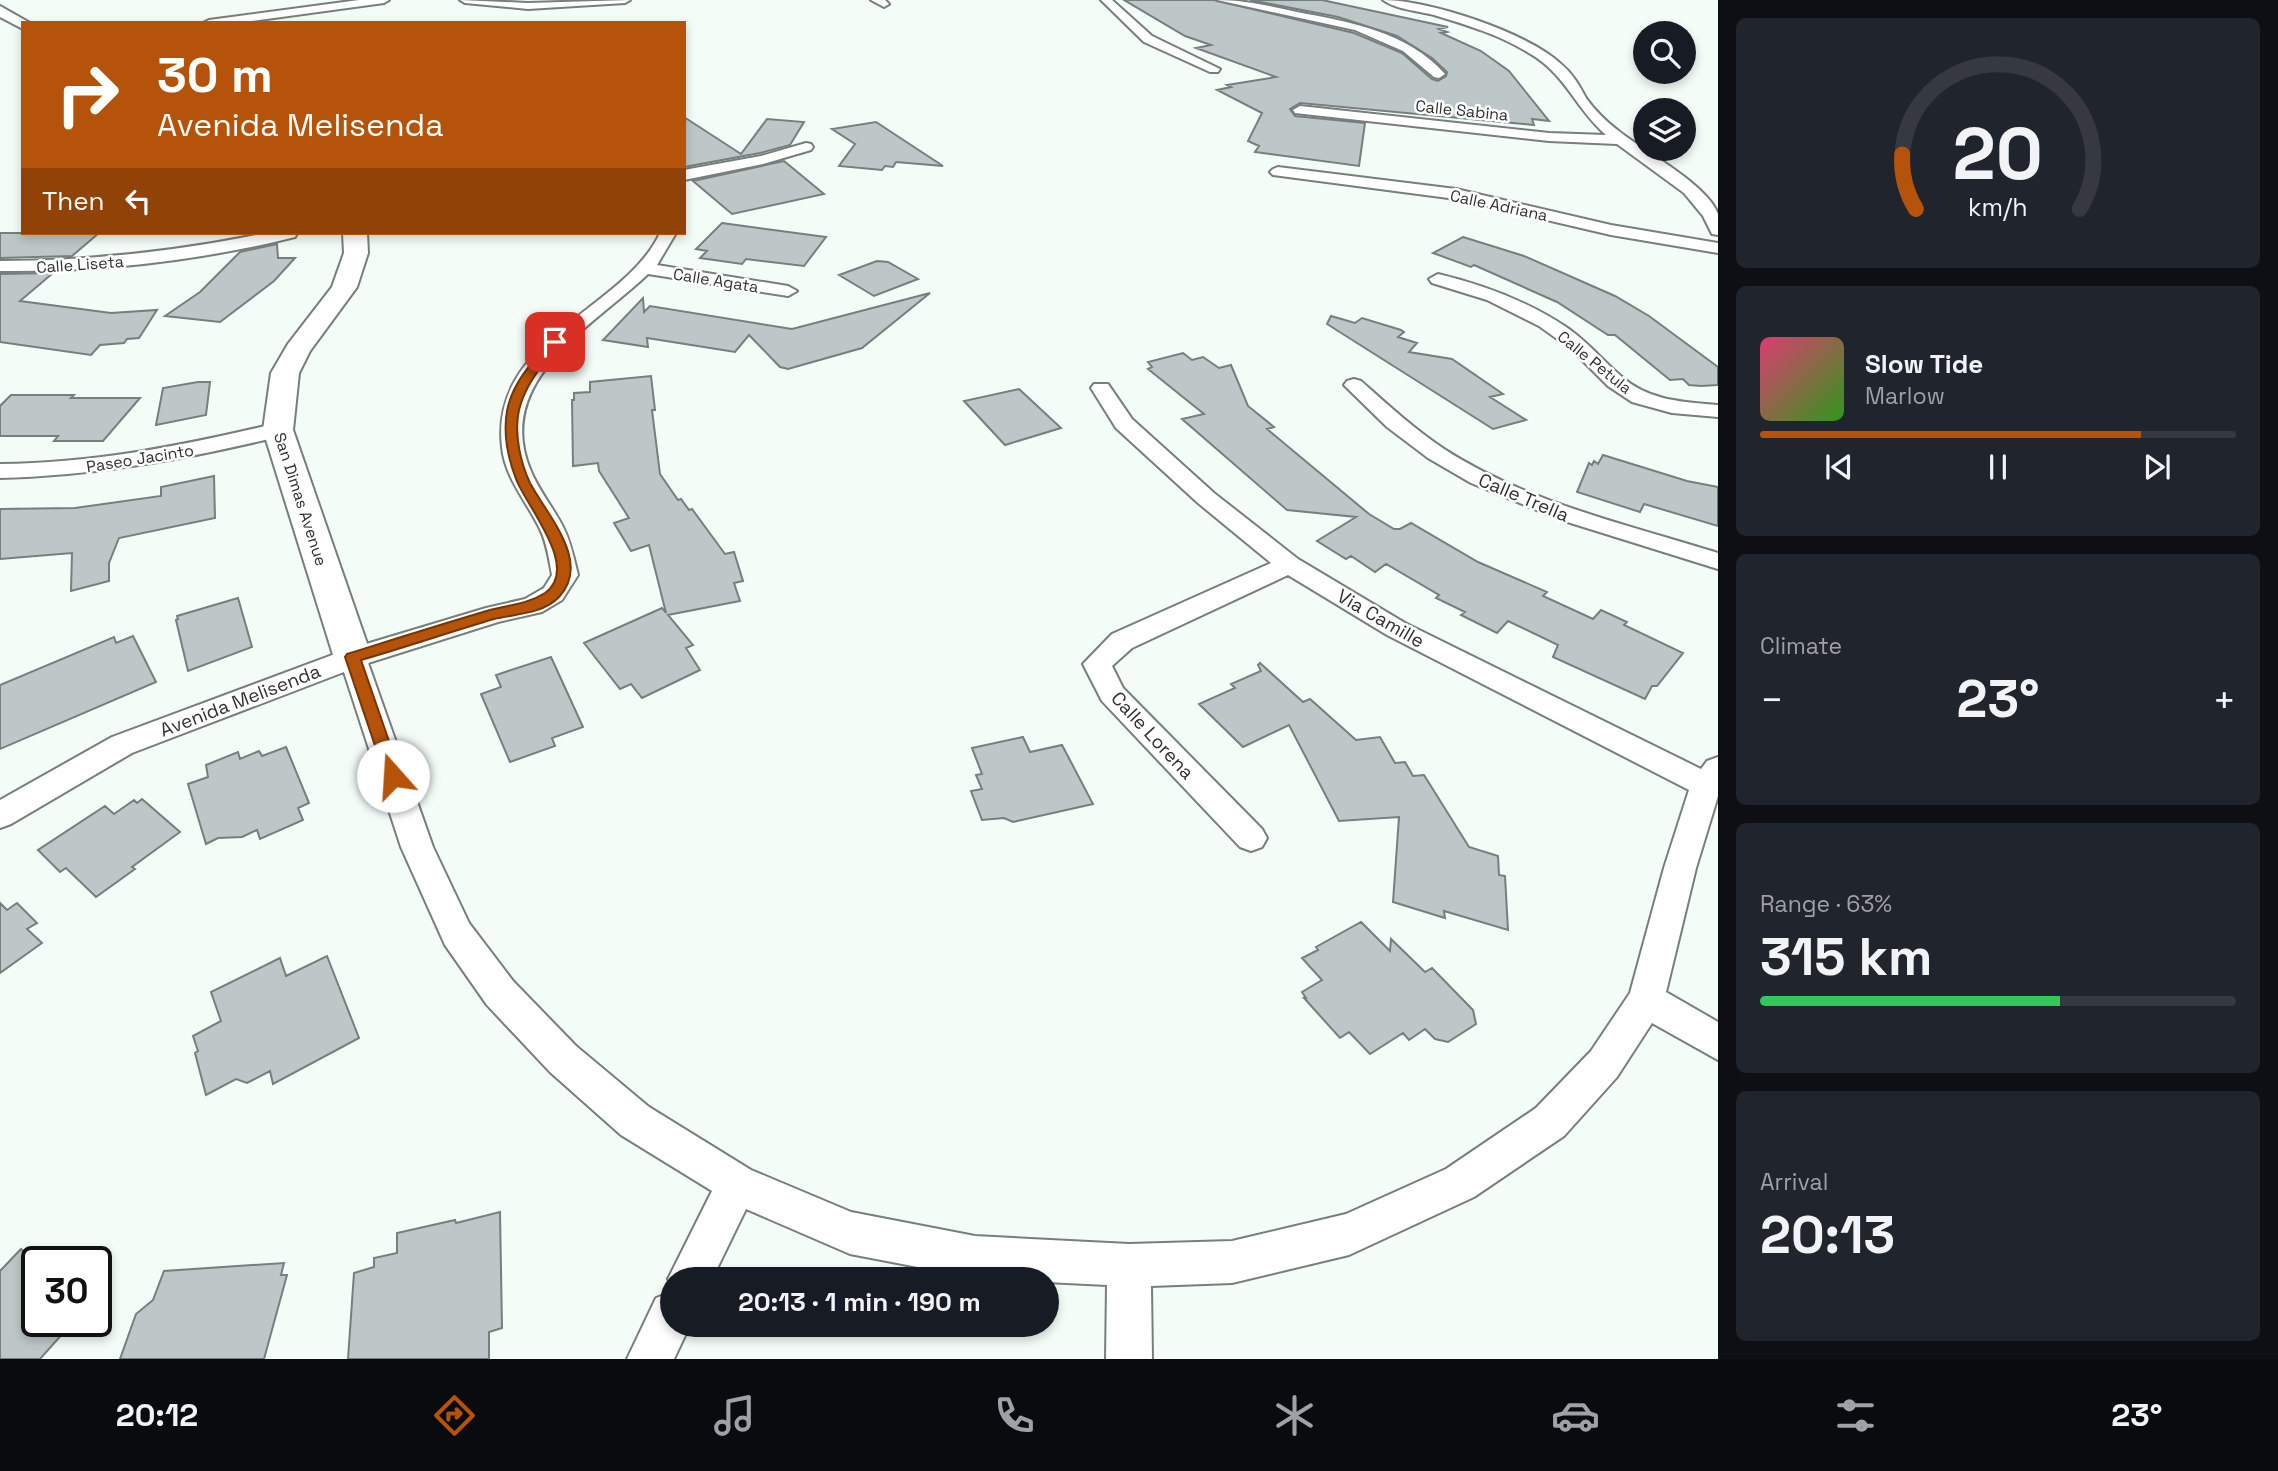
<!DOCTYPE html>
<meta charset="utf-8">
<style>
:root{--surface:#171b24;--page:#20242c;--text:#f1f3f6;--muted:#9ea1a6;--line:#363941;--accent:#b45309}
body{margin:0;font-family:"Space Grotesk",sans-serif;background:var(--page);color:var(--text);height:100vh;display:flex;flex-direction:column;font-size:26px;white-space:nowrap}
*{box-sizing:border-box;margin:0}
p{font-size:23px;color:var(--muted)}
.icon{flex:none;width:38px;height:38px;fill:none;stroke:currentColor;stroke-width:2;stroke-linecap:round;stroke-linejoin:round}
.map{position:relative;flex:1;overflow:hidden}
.side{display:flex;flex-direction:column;gap:18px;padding:18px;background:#0d0f14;width:560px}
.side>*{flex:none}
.top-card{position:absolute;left:21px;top:21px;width:665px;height:214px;border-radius:0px;box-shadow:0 4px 10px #0003;background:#b45309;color:#fff;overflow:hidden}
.fabs{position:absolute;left:1633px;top:21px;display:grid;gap:14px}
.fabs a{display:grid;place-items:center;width:63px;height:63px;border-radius:50%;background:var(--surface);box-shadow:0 4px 10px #0003;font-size:35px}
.speed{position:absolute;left:21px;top:1246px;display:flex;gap:14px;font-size:35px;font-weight:700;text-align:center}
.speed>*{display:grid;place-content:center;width:91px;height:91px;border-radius:50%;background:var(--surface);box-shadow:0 4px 10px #0003;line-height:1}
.speed .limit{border:4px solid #111;border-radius:10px;background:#fff;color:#111}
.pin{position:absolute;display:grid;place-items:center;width:60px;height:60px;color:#fff;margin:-30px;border-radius:14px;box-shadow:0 4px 10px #0006}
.me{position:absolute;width:77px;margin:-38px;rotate:341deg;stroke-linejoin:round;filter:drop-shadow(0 0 5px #0008)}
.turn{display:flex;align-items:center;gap:24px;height:147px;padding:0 21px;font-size:32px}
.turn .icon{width:91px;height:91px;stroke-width:2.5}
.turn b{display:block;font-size:49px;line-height:60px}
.then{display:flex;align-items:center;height:66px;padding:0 21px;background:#0003;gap:14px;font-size:26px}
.big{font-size:52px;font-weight:800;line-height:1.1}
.side .card{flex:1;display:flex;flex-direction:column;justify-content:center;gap:10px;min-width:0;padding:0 24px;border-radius:10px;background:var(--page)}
.side .dial{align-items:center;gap:0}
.dial svg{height:182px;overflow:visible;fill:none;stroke:var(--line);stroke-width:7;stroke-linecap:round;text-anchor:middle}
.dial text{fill:var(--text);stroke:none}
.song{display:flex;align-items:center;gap:21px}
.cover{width:84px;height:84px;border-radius:10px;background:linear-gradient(135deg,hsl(340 70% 55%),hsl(110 70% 35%))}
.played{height:7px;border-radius:4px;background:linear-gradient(90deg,var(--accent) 80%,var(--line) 80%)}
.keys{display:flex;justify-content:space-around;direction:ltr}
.heat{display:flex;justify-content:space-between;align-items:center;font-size:38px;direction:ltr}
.charge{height:10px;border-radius:5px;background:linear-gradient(90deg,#34c759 63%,var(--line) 0)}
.trip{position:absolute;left:660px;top:1267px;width:399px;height:70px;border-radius:35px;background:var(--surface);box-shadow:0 4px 10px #0003;font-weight:800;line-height:70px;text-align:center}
.tabs{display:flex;height:112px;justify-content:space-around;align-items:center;background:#090b0e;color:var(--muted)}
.tabs .icon{width:49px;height:49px}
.tabs .current{color:var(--accent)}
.tabs b{font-size:32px;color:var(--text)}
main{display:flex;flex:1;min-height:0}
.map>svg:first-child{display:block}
</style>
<main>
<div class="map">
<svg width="1718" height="1359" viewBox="0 0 1718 1359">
<rect width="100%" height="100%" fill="#f4fcf8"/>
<path fill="#bec7c7" stroke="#767e7e" stroke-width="2" d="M1124 0H1214L1354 33 1402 53 1432 79 1438 81 1446 76 1447 72 1432 58 1397 36 1338 17 1250 0H1322L1448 27 1439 29 1447 32 1441 33 1481 51 1509 71 1549 121 1532 119 1534 125 1300 103 1290 109 1295 116 1365 123 1359 166 1255 152 1259 146 1248 141 1262 113 1217 90 1231 87 1227 85 1276 77 1196 48 1211 45 1185 36Z
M684 117 741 154 767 119 804 122 790 145 760 153 684 167Z
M876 122 943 166 896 162 893 167 885 166 882 170 839 166 855 144 832 129Z
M784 161 824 194 732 214 693 181Z
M722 223 826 237 804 266 746 259 742 264 700 258 707 251 696 249Z
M0 233H99L72 256 0 258Z
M1463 237 1524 256 1615 296 1649 316 1718 367V385L1701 386 1689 385 1683 379 1670 380 1615 335H1608L1557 302 1474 265 1471 267 1433 253Z
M277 244 278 258H295L274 281 220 322 165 316 200 292 240 252Z
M877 261 888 262 918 279 874 296 839 275Z
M53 273 20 301 111 313 157 310 139 338 127 339 124 343 100 345 91 355 0 342V274Z
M930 293 862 348 788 369 780 367 749 335 735 352 647 338 648 347 603 340 643 298 644 312 650 306 792 329Z
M1331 316 1355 323 1362 318 1401 330 1404 332 1398 337 1417 343 1409 352 1452 359 1503 394 1490 397 1526 420 1493 429 1327 324Z
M1183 353 1192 360 1203 357 1219 368 1231 365 1248 406 1274 427 1267 429 1369 514 1394 529H1400L1411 523 1478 562 1547 592 1543 596 1593 619 1601 610 1627 622 1624 625 1683 653 1657 686H1652L1645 699 1553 657 1558 645 1508 621 1497 633 1461 615 1465 612 1436 598 1439 595 1386 564 1375 572 1351 556 1346 559 1317 541 1356 517 1287 510 1182 419 1204 414 1148 369 1152 367 1148 362Z
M651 376 655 410H652L660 474 678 500 681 499 689 510 692 509 725 554 734 552 743 581 734 583 740 601 668 615 693 645 686 648 700 670 642 698 631 684 620 689 584 643 662 608 666 613 649 545 631 551 614 523 629 518 599 471 598 463 573 466 572 400H574V393L590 392V382Z
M198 382H210L206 415 156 425 163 388Z
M1019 389 1061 428 1005 445 964 401Z
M11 395H74L71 398H140L103 441H54L58 436H0V406Z
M1603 455 1687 481 1718 487V526L1644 504 1640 512 1577 492 1589 463 1592 465 1594 461 1598 464Z
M214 476 215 518 119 538 109 563V581L71 591 72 553 0 559V509L75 508 161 496V487Z
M238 598 252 647 188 671 176 620 178 619 177 616Z
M133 636 156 682 0 749V685L114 637 116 643Z
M551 657 583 727 552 738 555 746 510 762 481 694 501 687 496 675Z
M1260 663 1303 702 1310 699 1356 740 1380 737 1395 763 1405 762 1413 776 1424 775 1469 847 1498 856 1499 875 1505 876 1508 930 1444 911 1445 918 1393 902 1399 817 1339 821 1289 725 1243 747 1199 704 1235 688 1231 684 1261 671 1258 665Z
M1023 737 1030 752 1062 745 1093 804 1013 822 1004 818 982 820 971 791 982 789 976 775 982 774 972 748Z
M286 747 309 803 298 808 303 820 260 839 257 830 242 837 218 838 206 844 188 784 208 777 206 765 238 752 240 759 259 751 262 756Z
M142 799 180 832 132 867 135 869 96 897 66 868 60 872 38 850 105 806 114 814 134 800 137 803Z
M0 903 7 910 17 903 37 923 27 929 42 943 0 973Z
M1361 922 1390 951 1391 939 1425 972 1432 968 1473 1010 1476 1024 1448 1042 1435 1039 1425 1029 1409 1040 1403 1033 1370 1054 1349 1032 1340 1038 1304 998H1306L1302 992 1322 980 1302 958 1318 950 1316 947Z
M327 956 359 1038 273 1084 270 1071 247 1083 236 1079 206 1095 195 1053 198 1051 193 1036 221 1021 211 992 280 958 286 976Z
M500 1212 502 1328 489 1332V1359H348L354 1273 374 1267V1258L397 1253V1233L455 1220 456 1223Z
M21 1249 37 1264V1321H74L40 1359H0V1271Z
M284 1263 281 1275H287L264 1359H120L136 1314 153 1300 164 1271Z"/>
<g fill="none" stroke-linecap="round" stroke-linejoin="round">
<defs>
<path id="street" d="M359 0H389L384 3 237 23H203L209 20Z
M460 0 528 3 630 0 625 3 528 9 465 3Z
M871 0H885L889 4 884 7Z
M1101 0H1112L1152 36 1220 69 1218 72H1210L1144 42Z
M1217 0C1244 0 1270 6 1297 12 1350 22 1408 32 1445 74L1439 78 1434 77 1403 51 1355 30Z
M1383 0C1429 0 1526 32 1561 64 1573 74 1579 85 1586 98 1595 111 1608 123 1620 132 1644 151 1708 185 1718 214 1718 219 1718 229 1718 235L1712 234 1703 216 1684 193 1617 144 1549 141 1295 113 1293 110 1300 106 1549 133 1606 135C1575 108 1566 74 1529 53 1500 35 1467 25 1434 15 1418 11 1395 9 1383 0Z
M806 143 811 144 813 147 811 150 763 164 684 180V170L761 156Z
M1278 167 1456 189 1611 225 1718 243V253L1611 235 1456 199 1273 175 1270 172 1273 169Z
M266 233H297L295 237C199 261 99 272 0 271V261C90 261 178 251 266 233Z
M660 233H676L657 265 788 286 797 291 788 296 648 274C596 324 493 379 530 469 538 490 554 508 564 529 571 543 574 559 578 575L562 600 542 612 498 622 368 663 433 847 469 923 513 981 576 1046 649 1107 751 1170 851 1212 975 1236 1129 1244 1232 1241 1346 1214 1446 1169 1536 1108 1591 1051 1630 993 1664 868 1689 790 1387 635 1288 575 1132 648 1112 666 1123 688 1262 829 1267 838 1262 847 1251 851 1240 847 1102 701 1083 664 1112 634 1271 563 1198 503 1116 428 1091 388 1094 384H1108L1132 419 1214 493 1298 559 1405 623 1701 769 1707 761 1718 757V796L1696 868 1666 992 1718 1022V1060L1652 1023 1617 1077 1564 1136 1474 1197 1349 1255 1232 1283 1151 1286 1152 1359H1106L1107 1285 1046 1282V1279L975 1278 850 1254 746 1209 712 1279H672V1288L668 1279 712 1191 621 1135 550 1072 487 1005 445 945 401 847 344 672 132 753 11 824 0 828V800L112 737 343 651 486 608 525 599 544 588 552 575C549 559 547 543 540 529 527 502 505 478 502 447 489 338 625 310 660 233Z
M1438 274C1484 285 1527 301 1566 327 1587 341 1603 361 1622 377 1649 401 1684 402 1718 405V417L1672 413 1632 402 1608 386 1571 349 1539 326 1487 300 1432 283 1429 279Z
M1354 379 1361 381C1388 405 1414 429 1444 449 1526 502 1625 524 1718 553V569L1561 520 1471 483 1428 458 1387 427 1344 385 1347 381Z
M278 423 286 425 289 430 286 435C191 458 97 476 0 478V464C95 463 186 445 278 423Z
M672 1292V1325H690L674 1359H627L656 1298Z"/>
<path id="secondary" d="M0 6 30 23H23V29L0 17Z
M343 233H367L368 253 357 287 310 351 299 373 293 430 372 658 366 667 353 671 340 667 334 658 263 430 271 373 288 344 332 287 344 253Z"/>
</defs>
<use href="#street" stroke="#777e7b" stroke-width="4"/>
<use href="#secondary" stroke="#777e7b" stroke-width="4"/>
<use href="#street" fill="#fff" fill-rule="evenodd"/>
<use href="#secondary" fill="#fff" fill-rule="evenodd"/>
</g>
<path fill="#b45309" stroke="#753606" stroke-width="2" d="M551 340 560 342C544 364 526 382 519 410 514 432 520 462 530 483 547 515 592 562 559 597 543 614 515 614 494 619 450 632 406 647 361 660L401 776 399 781H387L345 657 347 654C395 639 442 624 490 610 509 605 528 604 545 593 581 568 526 506 516 479 508 458 503 434 507 411 512 383 533 361 551 340Z"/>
<g text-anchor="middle" stroke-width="5" stroke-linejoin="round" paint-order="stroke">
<g font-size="16" fill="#2f3130" stroke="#fff">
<text transform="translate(1462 110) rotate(6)" y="6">Calle Sabina</text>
<text transform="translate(1499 205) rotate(12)" y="6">Calle Adriana</text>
<text transform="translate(80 264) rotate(-4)" y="6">Calle Liseta</text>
<text transform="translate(716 280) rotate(9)" y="6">Calle Agata</text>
<text transform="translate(1595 362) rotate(39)" y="6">Calle Petula</text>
<text transform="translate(140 458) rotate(-9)" y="6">Paseo Jacinto</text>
<text transform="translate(301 499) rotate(72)" y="6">San Dimas Avenue</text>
</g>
<g font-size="19" fill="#2f3130" stroke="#fff">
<text transform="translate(1524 497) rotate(23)" y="7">Calle Trella</text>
<text transform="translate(1381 618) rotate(30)" y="7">Via Camille</text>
<text transform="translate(240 700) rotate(-21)" y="7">Avenida Melisenda</text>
<text transform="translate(1153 735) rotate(47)" y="7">Calle Lorena</text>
</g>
</g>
</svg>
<div class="fabs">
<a><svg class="icon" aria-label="search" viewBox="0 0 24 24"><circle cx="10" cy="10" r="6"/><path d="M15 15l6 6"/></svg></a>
<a><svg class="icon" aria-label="layers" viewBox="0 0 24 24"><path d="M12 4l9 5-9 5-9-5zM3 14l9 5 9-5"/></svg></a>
</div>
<div class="speed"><div class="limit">30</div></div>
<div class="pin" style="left:555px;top:342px;background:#d93025"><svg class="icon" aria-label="arrive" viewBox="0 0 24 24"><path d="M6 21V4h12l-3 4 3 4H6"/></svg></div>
<svg class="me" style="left:393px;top:776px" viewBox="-20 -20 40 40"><circle r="19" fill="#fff"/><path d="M0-13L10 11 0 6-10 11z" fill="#b45309"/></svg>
<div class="trip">20:13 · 1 min · 190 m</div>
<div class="top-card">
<div class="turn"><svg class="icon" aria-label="right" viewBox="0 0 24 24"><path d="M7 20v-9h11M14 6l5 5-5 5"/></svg><div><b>30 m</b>Avenida Melisenda</div></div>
<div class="then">Then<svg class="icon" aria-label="left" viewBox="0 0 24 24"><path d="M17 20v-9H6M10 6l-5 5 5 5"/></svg></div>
</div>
</div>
<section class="side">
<div class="card dial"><svg viewBox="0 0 100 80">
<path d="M14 69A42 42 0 1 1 86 69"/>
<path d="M14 69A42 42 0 0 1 8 45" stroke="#b45309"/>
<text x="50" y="56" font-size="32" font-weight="700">20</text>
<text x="50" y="72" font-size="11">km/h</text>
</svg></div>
<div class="card">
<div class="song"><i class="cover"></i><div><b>Slow Tide</b><p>Marlow</p></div></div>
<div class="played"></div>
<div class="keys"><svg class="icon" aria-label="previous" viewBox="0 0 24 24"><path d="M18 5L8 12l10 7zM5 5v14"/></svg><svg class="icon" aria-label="pause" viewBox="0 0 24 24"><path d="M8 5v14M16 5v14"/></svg><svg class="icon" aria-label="next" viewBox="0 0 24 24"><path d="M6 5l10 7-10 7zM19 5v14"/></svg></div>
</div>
<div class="card"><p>Climate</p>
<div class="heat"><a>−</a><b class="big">23°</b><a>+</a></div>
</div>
<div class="card"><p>Range · 63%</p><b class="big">315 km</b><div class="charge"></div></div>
<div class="card"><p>Arrival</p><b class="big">20:13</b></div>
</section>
</main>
<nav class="tabs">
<b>20:12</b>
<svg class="icon current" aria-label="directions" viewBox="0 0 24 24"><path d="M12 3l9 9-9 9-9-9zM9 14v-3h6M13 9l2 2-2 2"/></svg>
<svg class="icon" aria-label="music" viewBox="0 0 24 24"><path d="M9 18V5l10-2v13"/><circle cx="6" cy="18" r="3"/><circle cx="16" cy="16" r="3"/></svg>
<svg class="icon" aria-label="phone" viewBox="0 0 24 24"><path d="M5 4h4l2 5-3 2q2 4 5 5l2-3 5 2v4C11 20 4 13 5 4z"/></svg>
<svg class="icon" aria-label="climate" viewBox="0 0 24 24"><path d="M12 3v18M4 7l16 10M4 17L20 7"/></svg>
<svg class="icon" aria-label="car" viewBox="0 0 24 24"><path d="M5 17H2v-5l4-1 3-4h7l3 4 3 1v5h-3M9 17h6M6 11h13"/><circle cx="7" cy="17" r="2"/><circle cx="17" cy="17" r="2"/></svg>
<svg class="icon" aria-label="filters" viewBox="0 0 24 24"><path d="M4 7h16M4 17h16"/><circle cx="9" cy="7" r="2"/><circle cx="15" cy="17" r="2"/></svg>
<b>23°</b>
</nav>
